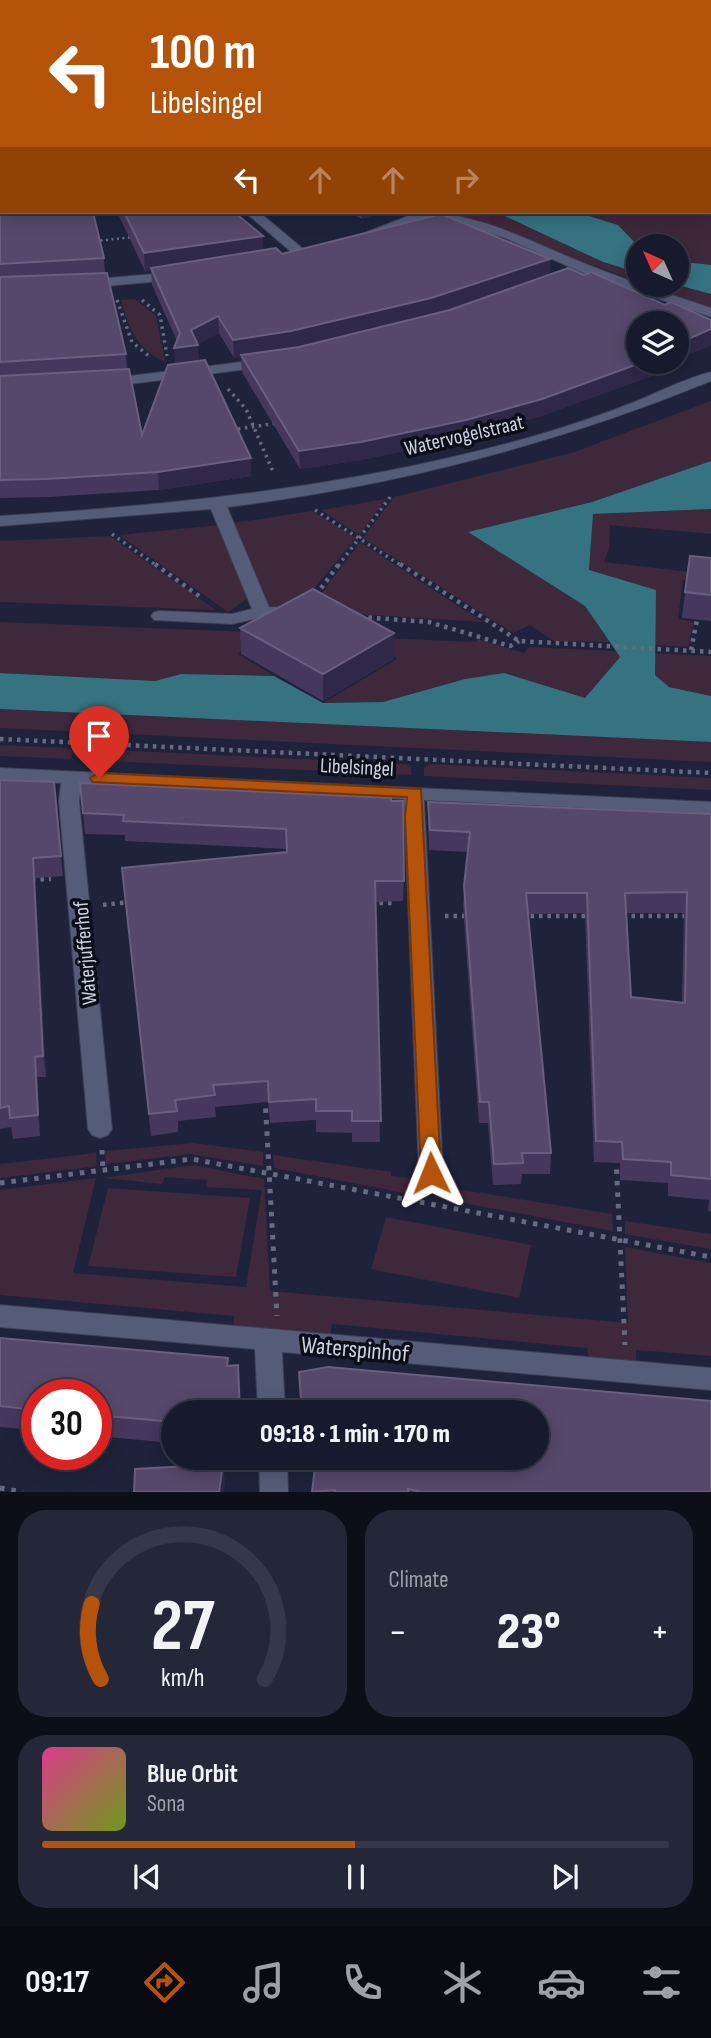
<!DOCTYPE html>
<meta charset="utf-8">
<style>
:root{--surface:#161a2c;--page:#232738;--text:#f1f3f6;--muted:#9ea1a9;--line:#353848;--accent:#b45309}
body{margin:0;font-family:"Sofia Sans Condensed",sans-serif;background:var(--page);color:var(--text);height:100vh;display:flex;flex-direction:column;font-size:26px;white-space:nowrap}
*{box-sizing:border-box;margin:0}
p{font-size:23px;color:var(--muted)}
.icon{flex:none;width:38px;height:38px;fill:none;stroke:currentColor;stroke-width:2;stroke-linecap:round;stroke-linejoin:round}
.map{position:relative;height:1492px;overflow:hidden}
.drawer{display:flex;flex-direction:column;gap:18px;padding:18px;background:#0c0e18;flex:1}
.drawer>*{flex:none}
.guide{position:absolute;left:0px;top:0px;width:712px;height:214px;box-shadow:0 4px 18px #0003,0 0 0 2px var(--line);background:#b45309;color:#fff;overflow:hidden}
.needle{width:46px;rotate:315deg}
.fabs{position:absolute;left:626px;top:234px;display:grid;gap:14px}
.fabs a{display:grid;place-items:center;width:63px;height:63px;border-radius:50%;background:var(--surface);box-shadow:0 4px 18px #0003,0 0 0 2px var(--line);font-size:35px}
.speed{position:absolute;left:21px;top:1379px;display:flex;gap:14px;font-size:35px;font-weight:700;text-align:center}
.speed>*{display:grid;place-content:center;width:91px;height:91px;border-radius:50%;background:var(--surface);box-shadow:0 4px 18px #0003,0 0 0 2px var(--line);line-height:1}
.speed .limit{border:10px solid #d22;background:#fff;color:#111}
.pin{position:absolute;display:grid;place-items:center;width:60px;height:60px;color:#fff;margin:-72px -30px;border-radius:50% 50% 50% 0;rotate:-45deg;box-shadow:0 0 7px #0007}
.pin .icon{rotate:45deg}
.me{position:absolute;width:77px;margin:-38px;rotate:358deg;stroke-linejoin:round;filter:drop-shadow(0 0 5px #0008)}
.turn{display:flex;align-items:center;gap:24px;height:147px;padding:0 35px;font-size:32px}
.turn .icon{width:91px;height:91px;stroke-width:2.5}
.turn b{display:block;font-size:49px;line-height:60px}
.lanes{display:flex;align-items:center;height:66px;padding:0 35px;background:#0003;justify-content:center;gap:35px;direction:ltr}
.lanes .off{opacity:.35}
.big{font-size:52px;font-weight:800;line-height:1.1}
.drawer .tile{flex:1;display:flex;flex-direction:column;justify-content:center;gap:10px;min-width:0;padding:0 24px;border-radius:28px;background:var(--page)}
.drawer .dial{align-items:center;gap:0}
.dial svg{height:182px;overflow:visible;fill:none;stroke:var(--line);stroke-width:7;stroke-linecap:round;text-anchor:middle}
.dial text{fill:var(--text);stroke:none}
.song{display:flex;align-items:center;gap:21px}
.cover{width:84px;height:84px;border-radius:10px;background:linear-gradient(135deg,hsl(330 70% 55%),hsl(80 70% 35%))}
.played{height:7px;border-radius:4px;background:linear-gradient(90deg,var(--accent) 50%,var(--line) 50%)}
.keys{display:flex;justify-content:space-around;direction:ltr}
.heat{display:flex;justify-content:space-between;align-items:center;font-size:38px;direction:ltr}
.drawer .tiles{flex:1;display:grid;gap:18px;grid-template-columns:1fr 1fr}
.tile:last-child{grid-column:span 2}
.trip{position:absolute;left:161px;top:1400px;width:388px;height:70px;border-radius:35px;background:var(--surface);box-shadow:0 4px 18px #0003,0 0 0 2px var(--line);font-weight:800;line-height:70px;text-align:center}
.tabs{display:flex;height:112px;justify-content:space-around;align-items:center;background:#090a12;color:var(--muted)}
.tabs .icon{width:49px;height:49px}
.tabs .selected{color:var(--accent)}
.tabs b{font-size:32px;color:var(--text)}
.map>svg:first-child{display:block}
</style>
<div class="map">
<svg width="711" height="1492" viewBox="0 0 711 1492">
<rect width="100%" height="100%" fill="#1e233b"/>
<path fill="#3e283b" d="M0 0H711V265L677 261V247H639L618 225 576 212H710V2H2V126Z
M496 212 603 262 639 273V282L449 213Z
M647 285H677L711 294V310Z
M135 299 156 316 165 362C136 348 129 329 121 300Z
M711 401V461L592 502 469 532 585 606 609 642 554 641 530 625 513 633 363 538 394 497 571 453Z
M386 499 359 535 321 510Z
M711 509V534L610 525 609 549 604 562 698 573 696 581 683 580 678 619 694 622 688 647 654 645 656 590 589 571 592 514Z
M312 511 356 538 298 608H271L234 523Z
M218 525 247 599 228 612 119 535Z
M110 536 216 610 0 602V541Z
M360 542 483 622 308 611Z
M0 622 274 633 238 654 274 676 181 674 155 681 0 673Z
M359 637 476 642 478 639 524 653 529 647 616 651 620 657 585 698 551 690 465 679 383 702 323 703 397 659Z
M654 653 711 656V696L669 687 655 675Z
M0 709 711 742V762L0 728Z
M0 745 69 748 73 751 71 759 0 756Z
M91 749 406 764 411 767V775L84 760Z
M430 764 711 778V790L424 776V768Z
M193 1143 263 1152V1166L190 1154 106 1164 105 1151Z
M96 1153 97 1166 0 1178V1164Z
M273 1155 391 1172V1176L426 1179V1197L274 1168Z
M193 1165 264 1179 270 1291 628 1323 625 1247 711 1263V1356L636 1350V1362L589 1359 587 1348 332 1324 330 1336 233 1327 234 1316 0 1295V1190L96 1178 73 1273 246 1287 262 1190 206 1187 207 1180 165 1177 162 1184 103 1178Z
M438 1186 612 1214 613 1231 437 1198Z
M108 1188 250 1198 236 1277 88 1266Z
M386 1217 531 1245 519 1298 371 1269Z
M625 1221 711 1234V1249L625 1234Z"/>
<path fill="#357380" d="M340 0H711V34L710 2Z
M496 212H576L618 225 639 247V273L603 262Z
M677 261 711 265V294L677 285Z
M711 461V509L593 514 589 570 656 590 655 675 669 687 711 696V742L0 709V673L155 681 181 674 274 676 323 703 383 702 465 679 504 673 585 698 620 657 585 606 468 532 592 502Z"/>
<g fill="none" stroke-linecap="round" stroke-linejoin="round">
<defs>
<path id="minor" d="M245 212H259L308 253 296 256Z
M418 212C481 212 534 244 591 266 631 282 669 294 711 308V317L581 272 505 238 440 218 428 217 364 240 357 236Z
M177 272 184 276 182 279 85 288 78 284 85 280Z
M267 359 274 363 272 366 106 387 99 383 106 379Z
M711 372V381C554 445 395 486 227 507L269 607 301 608 304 612 301 616 262 617 232 624 154 620 151 616 154 612 160 611 232 614 252 609 211 509 0 526V516C180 505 357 486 531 437 566 427 602 415 637 401 661 391 686 378 711 372Z
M0 768 711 802V814L424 800 443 1173 440 1180 431 1182 422 1180 419 1173 404 799 81 784 79 801 112 1129 108 1135 100 1138 92 1135 88 1129 59 801 61 783 0 780Z
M0 1305 711 1368V1390L282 1352 285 1412H258L255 1349 0 1327Z
M259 1458H287L288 1492H260Z"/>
</defs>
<use href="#minor" stroke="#3b3f54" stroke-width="2"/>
<path stroke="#666b80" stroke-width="2.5" stroke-dasharray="2 3.5" stroke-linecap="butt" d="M211 0 232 2
M372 0 395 2
M95 241 135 237"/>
<path stroke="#666b80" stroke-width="3.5" stroke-dasharray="2.5 4.5" stroke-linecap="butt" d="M117 300 132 342 150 357
M142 300 160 315 167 356
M228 389 246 409 274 474
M231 430 278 423
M315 510 402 566
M112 534 157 566
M338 566 391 496"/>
<path stroke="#666b80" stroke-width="4.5" stroke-dasharray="3.5 5" stroke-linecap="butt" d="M155 564 199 596
M400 564 519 641 711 652
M316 595 339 564
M360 617 429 622 510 646 519 641
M691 650 697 620
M0 739 711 773
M32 880 51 879
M371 903H394
M103 905 129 902
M445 916H468
M522 916H590
M623 916H688"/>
<path stroke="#666b80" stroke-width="5" stroke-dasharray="4.5 7" stroke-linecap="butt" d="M265 1097 277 1316
M102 1150 103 1170
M616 1158 625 1345
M0 1183 192 1159 711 1257
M0 1488 23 1492"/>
<use href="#minor" fill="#555c78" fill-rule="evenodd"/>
</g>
<path fill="#46385c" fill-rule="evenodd" d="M2 147V212L104 258 105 273 126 354 127 369 142 435 175 364 177 341 152 285 151 270 145 271 117 212H234L263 250 282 254 550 259 549 274 584 275 665 305 711 320V345L677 360V324L654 372V375L541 416 465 438 361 460 300 469 242 372 241 357 234 358 219 333 197 344 199 361 251 476 159 490 48 497 0 498V148ZM498 293 450 310 439 313Z
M347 212H382L362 219Z
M711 558V621L682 618 685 592Z
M240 628 394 659 323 701 241 654Z
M0 780 54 782 63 876 35 878 46 1077H37L40 1136 13 1139 11 1127 0 1129Z
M80 783 391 798 404 881 403 901 375 902 380 1142H352V1133L316 1132V1120L270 1123 268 1102 215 1107 216 1117 178 1121V1132L151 1136 124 888 287 852V849L125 841V835L85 834Z
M428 802 711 814V1211H708L709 1200 668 1196V1183L620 1180V1163L594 1162 585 913 528 914 551 1153 550 1174H522L521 1184 493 1185 488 1123H479L463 906 468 852 429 850 428 822ZM627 913H684L682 1003 631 997Z
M0 1338 228 1358V1366L240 1412H173V1443L96 1436V1395H37V1430L0 1427Z
M328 1367 711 1401V1492H312L316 1458H537V1412H301L299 1372Z"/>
<path fill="#302849" d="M362 212H382L362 219Z
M263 236V254L151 268V270L145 271 144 253Z
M550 259 549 275 431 315 292 348 241 355V357L234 358 233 340Z
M218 316 219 333 195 346 198 345 199 363 175 366 174 348 191 330Z
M711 329V345L677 360V344Z
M643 362H672L654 372V375L541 416 465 438 361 460 300 469 299 451Z
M251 458V476L159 490 158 472Z
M394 633V659L323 701V674Z
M33 858 35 878 46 1077 43 1056Z
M35 1057 37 1077 40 1136 38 1115Z
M223 1464 225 1484 223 1492H219Z"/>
<path fill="#55486a" stroke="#685e7d" stroke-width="2" fill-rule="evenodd" d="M2 147V176H0V148Z
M2 186V212H93L104 258 0 264V187Z
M124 212H234L263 236 144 253Z
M441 214 550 259 431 298 291 331 233 340 218 316 191 330 198 345 174 348 180 333 151 268 276 248 282 254Z
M568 268 584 275 591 272 665 305 671 302 711 320V329L677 344V324H639V362H643L542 399 466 420 361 442 299 451 241 355 299 347 450 310Z
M107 273 126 354 0 362V277Z
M205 360 251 458 158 472 46 479 0 480V376L129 369 142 435 168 365Z
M690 556 711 558V595L685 592Z
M313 589 394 633 323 674 240 628Z
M0 780 54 782 61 856 33 858 43 1056 35 1057 38 1115 10 1118 9 1106 0 1108Z
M80 783 391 798V801H403L404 881H375L381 1121H352V1111H316V1099L269 1102 268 1081 213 1085 215 1095 175 1100 177 1111 149 1114 122 868 287 852 286 829 123 821 124 815 83 813Z
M428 802 711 814V1179L671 1175V1162L623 1159 622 1142 596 1141 587 893H526L551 1153H522L523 1163 494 1164 489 1102H480L464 886 470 832 430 830ZM687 892 685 1003 631 997 625 893Z
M0 1338 228 1358 227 1366 238 1365 240 1412H173V1422L96 1415V1395H37V1410L0 1406Z
M328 1367 711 1401V1492H421L408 1489V1492H335V1490L312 1492 316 1458H537V1412H302L299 1372Z
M223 1464 219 1492H134L135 1469Z"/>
<path fill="#b45309" stroke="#753606" stroke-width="2" d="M99 773 421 789 441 1173 438 1178H424L421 1173 405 817 407 797 93 782 90 778Z"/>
<g text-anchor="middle" stroke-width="7" stroke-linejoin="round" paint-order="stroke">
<g font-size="21" fill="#cdd2e2" stroke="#0b0e18">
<text transform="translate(464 435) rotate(-13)" y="7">Watervogelstraat</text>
<text transform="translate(357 767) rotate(3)" y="7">Libelsingel</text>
<text transform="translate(85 953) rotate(-95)" y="7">Waterjufferhof</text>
</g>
<g font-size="24" fill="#cdd2e2" stroke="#0b0e18">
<text transform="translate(355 1349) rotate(5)" y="8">Waterspinhof</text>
</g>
</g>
</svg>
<div class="fabs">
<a><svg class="needle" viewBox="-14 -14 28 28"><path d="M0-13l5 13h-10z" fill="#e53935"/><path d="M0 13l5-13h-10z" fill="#9ea1a9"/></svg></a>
<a><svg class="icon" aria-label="layers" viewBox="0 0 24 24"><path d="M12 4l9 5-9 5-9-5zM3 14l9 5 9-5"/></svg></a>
</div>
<div class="speed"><div class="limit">30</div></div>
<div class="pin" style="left:99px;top:778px;background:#d93025"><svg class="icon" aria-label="arrive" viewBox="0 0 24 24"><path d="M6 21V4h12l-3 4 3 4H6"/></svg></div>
<svg class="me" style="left:431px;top:1173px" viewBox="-20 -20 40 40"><path d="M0-17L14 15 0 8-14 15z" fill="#b45309" stroke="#fff" stroke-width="4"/></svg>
<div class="trip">09:18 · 1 min · 170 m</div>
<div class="guide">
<div class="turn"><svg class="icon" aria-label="left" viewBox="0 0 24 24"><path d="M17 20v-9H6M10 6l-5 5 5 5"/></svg><div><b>100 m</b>Libelsingel</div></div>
<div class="lanes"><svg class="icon" aria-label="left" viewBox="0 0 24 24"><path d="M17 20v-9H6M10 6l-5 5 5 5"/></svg><svg class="icon off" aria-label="ahead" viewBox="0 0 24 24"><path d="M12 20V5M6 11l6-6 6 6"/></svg><svg class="icon off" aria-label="ahead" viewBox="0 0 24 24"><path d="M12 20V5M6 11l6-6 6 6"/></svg><svg class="icon off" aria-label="right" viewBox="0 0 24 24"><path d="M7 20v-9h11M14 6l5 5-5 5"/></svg></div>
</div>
</div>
<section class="drawer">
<div class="tiles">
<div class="tile dial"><svg viewBox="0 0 100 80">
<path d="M14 69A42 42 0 1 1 86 69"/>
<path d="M14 69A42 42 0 0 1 10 36" stroke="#b45309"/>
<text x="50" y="56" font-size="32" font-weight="700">27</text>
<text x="50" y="72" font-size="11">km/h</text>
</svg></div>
<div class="tile"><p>Climate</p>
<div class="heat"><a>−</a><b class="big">23°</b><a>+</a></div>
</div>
<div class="tile">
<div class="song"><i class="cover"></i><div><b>Blue Orbit</b><p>Sona</p></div></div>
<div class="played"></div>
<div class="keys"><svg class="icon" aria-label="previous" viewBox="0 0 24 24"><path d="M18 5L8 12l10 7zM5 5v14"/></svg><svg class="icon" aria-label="pause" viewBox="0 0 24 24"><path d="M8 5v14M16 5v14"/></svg><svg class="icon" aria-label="next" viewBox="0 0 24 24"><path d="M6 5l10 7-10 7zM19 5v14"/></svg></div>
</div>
</div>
</section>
<nav class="tabs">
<b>09:17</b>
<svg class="icon selected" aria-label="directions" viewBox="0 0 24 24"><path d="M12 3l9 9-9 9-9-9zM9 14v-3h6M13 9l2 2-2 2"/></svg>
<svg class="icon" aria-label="music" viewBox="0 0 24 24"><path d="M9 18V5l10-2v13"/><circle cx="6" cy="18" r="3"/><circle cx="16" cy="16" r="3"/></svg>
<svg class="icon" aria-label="phone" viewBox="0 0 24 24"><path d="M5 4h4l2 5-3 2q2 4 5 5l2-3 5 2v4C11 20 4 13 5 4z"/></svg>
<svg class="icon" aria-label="climate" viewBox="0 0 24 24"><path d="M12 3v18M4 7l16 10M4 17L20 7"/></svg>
<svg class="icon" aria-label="car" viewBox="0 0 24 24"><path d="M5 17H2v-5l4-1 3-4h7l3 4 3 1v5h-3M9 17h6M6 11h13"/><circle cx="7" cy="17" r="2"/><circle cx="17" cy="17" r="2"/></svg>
<svg class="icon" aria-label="filters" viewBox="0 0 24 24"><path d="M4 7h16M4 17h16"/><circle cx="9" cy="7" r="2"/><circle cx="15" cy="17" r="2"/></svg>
</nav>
